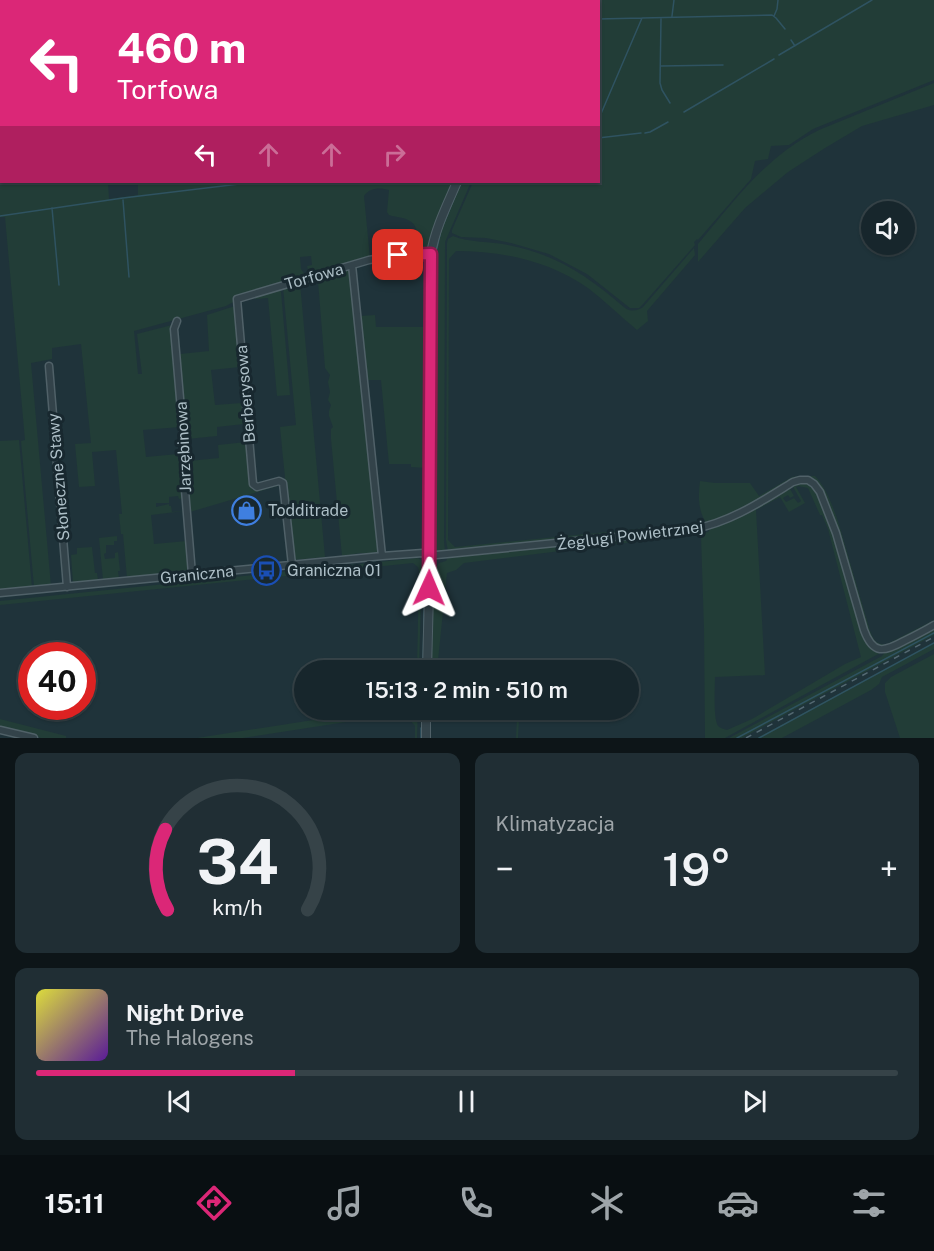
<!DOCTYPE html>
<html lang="pl">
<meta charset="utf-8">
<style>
:root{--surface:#17262c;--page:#202e34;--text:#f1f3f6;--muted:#9ea5a9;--line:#364348;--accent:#db2777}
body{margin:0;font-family:"Public Sans",sans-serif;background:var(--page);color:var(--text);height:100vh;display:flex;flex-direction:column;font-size:22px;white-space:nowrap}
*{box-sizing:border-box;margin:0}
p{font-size:20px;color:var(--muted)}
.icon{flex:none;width:33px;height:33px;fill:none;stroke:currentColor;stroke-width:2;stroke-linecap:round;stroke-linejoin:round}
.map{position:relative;height:738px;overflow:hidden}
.side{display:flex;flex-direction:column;gap:15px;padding:15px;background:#0d1518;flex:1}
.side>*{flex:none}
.guide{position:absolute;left:0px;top:0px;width:600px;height:183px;box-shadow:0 2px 4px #0004,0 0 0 2px var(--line);background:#db2777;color:#fff;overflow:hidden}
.tools{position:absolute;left:861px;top:201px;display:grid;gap:12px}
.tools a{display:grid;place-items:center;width:54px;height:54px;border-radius:50%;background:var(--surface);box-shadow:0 2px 4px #0004,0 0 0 2px var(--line);font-size:30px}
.speed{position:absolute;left:18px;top:642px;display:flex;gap:12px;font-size:30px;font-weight:700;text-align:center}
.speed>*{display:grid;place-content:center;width:78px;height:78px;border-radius:50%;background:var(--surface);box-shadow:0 2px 4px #0004,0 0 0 2px var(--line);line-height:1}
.speed .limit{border:9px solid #d22;background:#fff;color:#111}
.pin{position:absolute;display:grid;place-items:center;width:51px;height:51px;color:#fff;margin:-26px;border-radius:12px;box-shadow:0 3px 9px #0006}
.me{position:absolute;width:66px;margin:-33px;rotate:1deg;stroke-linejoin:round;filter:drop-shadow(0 0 4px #0008)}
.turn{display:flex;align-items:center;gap:21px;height:126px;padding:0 18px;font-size:27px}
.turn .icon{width:78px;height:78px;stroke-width:2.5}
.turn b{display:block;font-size:42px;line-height:51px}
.lanes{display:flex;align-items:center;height:57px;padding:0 18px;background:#0003;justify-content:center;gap:30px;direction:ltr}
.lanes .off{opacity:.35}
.big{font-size:45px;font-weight:600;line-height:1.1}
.side .widget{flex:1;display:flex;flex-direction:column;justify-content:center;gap:9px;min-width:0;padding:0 21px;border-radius:12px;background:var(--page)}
.side .dial{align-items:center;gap:0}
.dial svg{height:156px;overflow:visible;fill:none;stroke:var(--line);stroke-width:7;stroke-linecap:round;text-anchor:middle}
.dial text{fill:var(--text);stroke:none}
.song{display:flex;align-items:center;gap:18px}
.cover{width:72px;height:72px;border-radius:9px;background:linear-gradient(135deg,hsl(60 70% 55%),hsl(270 70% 35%))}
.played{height:6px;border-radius:3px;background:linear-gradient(90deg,var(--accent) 30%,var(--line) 30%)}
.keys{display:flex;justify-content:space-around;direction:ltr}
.heat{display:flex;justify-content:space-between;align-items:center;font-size:33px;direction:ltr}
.side .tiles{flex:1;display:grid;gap:15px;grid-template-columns:1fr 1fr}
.widget:last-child{grid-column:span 2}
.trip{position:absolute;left:294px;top:660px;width:345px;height:60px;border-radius:30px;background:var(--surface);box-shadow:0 2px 4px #0004,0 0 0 2px var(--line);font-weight:600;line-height:60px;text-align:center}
.tabs{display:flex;height:96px;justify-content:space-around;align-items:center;background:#090f12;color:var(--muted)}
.tabs .icon{width:42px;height:42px}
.tabs .active{color:var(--accent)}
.tabs b{font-size:27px;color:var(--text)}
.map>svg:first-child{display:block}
</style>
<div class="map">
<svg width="934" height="738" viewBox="0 0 934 738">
<rect width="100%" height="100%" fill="#1f333a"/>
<path fill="#223d37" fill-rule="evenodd" d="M553 0H934V80L813 129 789 145 771 146 768 159 755 161 751 179 698 240 697 239 694 242 695 245 644 303 639 308H630L587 274 549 254 511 243 486 238 461 237 452 233V230L473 182H598V2L552 1Z
M934 83V105L862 126 825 148 788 172 745 208 698 262V244C735 200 766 156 819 130Z
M1 98 2 182H108L109 199 138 195V182H453L437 218 428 247 425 250H423C418 241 419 224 408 220 403 217 395 217 389 215L387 212 389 190C380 187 369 188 364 196L370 258 310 275 309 274 307 266 312 265 311 256 300 257 301 269 305 275V277L235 301 226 306 134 331 138 374H142L137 334 172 325 180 427 143 430 146 457 178 454V459L183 458 182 482 183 498 179 499 178 496 169 497V503H156V507L169 504V506H171L172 512 182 511 184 509V511L151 515 154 544 187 541 189 567 186 571 127 578 123 534H121L119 514H122L116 450 92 452 95 486 79 487 75 444 91 443 81 344 52 348V359L31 363 51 586 34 587 21 441 25 440 5 217H0V99Z
M460 182H471L445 242 444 542 445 552H434L433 550 435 255 439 232Z
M453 236C469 243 490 241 508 245 556 254 589 277 625 308 631 312 638 311 643 307L694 248 695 255 647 311 648 321 637 330C621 317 605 301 588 288 549 261 503 251 456 251L449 259 448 540 455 547 697 523 695 527 448 552 446 540 447 243 448 239Z
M348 268 351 269 379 554 360 553 342 556 331 439V429L333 427 329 416V411L331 405 328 400 330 392 328 382 330 375 325 368 318 281 322 276Z
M300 283 325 557 293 560 280 427 296 425 283 287Z
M279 288 281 292 290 395 277 396 268 298 256 299 255 296Z
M235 306 240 367 211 370 215 405 242 403 244 424 217 427V436L187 439 181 376 180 354 209 351 207 315Z
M375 315 376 327H427L426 468 411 467V464H389L381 380H366L360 316Z
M19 440 32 588 0 591V441Z
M246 442 248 455 247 466 250 474 252 490 280 483 281 485 190 512C190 506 188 503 187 497 186 485 187 473 189 461L219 458 218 445Z
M798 476H815C832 493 842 535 849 559 856 583 863 607 870 631 874 640 876 645 887 644L934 620V623C922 630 893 649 880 647 874 646 872 641 869 637L826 501 804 477 751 505 707 524C698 512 698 496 700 481L715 483H750L759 496 792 477Z
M807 482 815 488 828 514 865 637 881 652 880 653 725 738H705L704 628 701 537 698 534 464 563 456 570 447 573 437 670H430L433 565 436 566 439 563 446 561 448 557 699 531 704 533 708 532 712 527 789 487 794 496 790 498 788 495 783 498 786 502 794 498 798 503 801 501 792 485 798 483ZM798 486 808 488 820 515H822L828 529 861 657 845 664 752 719 727 730C724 729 720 728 718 726 713 718 715 687 715 677L765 675 756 510 780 497 789 512 805 503 796 487Z
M117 536V541H114V545H106V553L104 554 105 559 115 558V553L118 552 120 571H118L119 578 103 580 99 538Z
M92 547 95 573H97L98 580 73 583 71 555 77 554V548Z
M418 558 421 560 422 563 419 670H417L419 571 418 567 413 563 0 605V601Z
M934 628V635C870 670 806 703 742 738H729L882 656 885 652 893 650Z
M934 643V649L882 677 879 684 871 690 782 738H757Z
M934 654V738H900L885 692V683L891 677Z
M400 710H418L417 738H415V726L410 720H359L243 738H197L358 713Z
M429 710H480L517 715 519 718 518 738H516L517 717 432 712 429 711Z
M0 719 66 736V738H41L0 728Z"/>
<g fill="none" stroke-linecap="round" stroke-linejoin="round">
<path stroke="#2f5361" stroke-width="1.5" d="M441 2V0
M524 2 525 0
M546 2 547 0
M672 16 674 0
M774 16 777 9 778 0
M598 19 772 15 776 18 785 29
M661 19 660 83 662 90 670 103
M791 40 795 46
M779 55 872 0
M661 66 723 65
M684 112 774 59
M600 116 642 18
M645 133 650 132 668 122
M598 138 641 133
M123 200 129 277
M52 208 59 285
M0 216 123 198 256 182
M434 540 436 252 441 230 461 182
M423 670 425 567
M421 738V728
M737 738 934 633
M759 738 934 643"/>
<defs>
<path id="minor" d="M352 265 382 556
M177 321 174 329 185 456V490L192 574
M49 366 67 587
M292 565 283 483 279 481 257 487 253 484 237 299 369 260 398 255 431 254
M0 593 382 556 423 553 436 555 447 554 694 529C731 522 762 501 793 482L800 480H808L814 484 820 492 836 533 864 630C873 655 884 652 904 641 914 636 924 631 934 625
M0 730 34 738"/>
<path id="tertiary" d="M536 2V0
M427 670 430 554 431 254C435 229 447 205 457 182
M426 738V710"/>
</defs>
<use href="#minor" stroke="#506168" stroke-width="9"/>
<use href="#tertiary" stroke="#506168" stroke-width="10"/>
<use href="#minor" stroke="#33434a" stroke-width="6"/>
<use href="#tertiary" stroke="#33434a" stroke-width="8"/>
<path stroke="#546972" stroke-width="1.5" stroke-dasharray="6 6" stroke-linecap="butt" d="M746 738 934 637"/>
</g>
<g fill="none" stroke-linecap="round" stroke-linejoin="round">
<defs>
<path id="route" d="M398 255 431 254 429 588"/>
</defs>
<use href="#route" stroke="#8e194d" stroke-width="15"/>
<use href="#route" stroke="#db2777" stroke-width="10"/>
</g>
<defs>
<symbol id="shop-ring" viewBox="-11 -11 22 22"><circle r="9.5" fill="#18282f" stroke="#3f7fe0" stroke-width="1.5"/><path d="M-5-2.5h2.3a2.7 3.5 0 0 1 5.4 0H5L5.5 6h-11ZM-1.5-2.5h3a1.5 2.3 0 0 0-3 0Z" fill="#3f7fe0"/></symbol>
<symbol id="bus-ring" viewBox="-11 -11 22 22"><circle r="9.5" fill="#18282f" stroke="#1a4fb4" stroke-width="1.5"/><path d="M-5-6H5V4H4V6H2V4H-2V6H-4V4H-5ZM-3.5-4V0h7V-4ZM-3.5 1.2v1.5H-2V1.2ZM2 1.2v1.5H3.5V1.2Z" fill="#1a4fb4"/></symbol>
</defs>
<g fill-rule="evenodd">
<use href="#shop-ring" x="230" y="494" width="33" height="33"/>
<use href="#bus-ring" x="250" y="554" width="33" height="33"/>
</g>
<g text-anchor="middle" stroke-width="6" stroke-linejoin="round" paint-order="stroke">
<g font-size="16" fill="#adbfc7" stroke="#18282f">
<text transform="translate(314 276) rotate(-16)" y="6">Torfowa</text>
<text transform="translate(245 394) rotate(-95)" y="6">Berberysowa</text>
<text transform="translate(183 447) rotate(-93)" y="6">Jarzębinowa</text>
<text transform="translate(58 477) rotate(-95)" y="6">Słoneczne Stawy</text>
<text transform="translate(630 535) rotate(-7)" y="6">Żeglugi Powietrznej</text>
<text transform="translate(197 574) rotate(-6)" y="6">Graniczna</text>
</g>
<g font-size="16" fill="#adbfc7" stroke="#18282f" text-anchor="start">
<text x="268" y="516">Todditrade</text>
<text x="287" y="576">Graniczna 01</text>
</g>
</g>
</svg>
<div class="tools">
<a><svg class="icon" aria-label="sound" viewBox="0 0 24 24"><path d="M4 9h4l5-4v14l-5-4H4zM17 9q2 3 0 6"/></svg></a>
</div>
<div class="speed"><div class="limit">40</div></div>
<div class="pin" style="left:398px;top:255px;background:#d93025"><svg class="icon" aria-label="arrive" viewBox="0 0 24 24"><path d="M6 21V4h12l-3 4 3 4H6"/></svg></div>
<svg class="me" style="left:429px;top:588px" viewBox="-20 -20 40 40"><path d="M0-17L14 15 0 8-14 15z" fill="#db2777" stroke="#fff" stroke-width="4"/></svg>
<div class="trip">15:13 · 2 min · 510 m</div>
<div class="guide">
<div class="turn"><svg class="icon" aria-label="left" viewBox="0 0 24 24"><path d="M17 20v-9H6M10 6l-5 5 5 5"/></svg><div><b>460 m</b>Torfowa</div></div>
<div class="lanes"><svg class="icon" aria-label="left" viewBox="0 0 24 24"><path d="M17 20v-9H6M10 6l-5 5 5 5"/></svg><svg class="icon off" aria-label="ahead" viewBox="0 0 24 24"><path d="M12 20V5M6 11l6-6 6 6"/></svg><svg class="icon off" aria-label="ahead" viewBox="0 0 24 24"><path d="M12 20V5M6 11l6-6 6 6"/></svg><svg class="icon off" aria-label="right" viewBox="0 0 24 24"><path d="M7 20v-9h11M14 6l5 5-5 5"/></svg></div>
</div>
</div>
<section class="side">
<div class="tiles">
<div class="widget dial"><svg viewBox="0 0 100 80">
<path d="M14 69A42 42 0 1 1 86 69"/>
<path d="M14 69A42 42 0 0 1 13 28" stroke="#db2777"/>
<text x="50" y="56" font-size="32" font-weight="700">34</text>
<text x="50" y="72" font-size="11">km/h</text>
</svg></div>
<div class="widget"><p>Klimatyzacja</p>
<div class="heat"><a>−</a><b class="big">19°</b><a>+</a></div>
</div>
<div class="widget">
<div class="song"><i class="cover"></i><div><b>Night Drive</b><p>The Halogens</p></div></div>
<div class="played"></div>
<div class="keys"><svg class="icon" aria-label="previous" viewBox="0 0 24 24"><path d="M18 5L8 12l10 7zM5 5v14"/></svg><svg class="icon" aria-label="pause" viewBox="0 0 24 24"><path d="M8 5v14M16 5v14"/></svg><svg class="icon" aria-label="next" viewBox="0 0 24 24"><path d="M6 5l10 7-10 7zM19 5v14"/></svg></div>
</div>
</div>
</section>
<nav class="tabs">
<b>15:11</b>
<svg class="icon active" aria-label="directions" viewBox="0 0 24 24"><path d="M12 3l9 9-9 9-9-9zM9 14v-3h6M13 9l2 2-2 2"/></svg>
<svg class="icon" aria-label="music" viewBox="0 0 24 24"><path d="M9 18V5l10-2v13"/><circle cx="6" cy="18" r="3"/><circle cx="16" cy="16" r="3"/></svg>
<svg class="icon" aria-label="phone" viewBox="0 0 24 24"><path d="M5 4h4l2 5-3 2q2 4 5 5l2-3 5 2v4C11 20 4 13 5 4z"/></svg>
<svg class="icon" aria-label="climate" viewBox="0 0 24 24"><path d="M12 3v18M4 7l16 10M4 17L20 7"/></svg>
<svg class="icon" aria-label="car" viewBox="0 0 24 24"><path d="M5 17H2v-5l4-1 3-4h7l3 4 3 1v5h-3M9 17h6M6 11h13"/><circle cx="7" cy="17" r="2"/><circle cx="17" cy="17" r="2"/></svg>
<svg class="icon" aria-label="filters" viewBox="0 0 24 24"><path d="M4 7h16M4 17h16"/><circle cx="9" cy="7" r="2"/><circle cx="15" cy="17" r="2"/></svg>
</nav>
